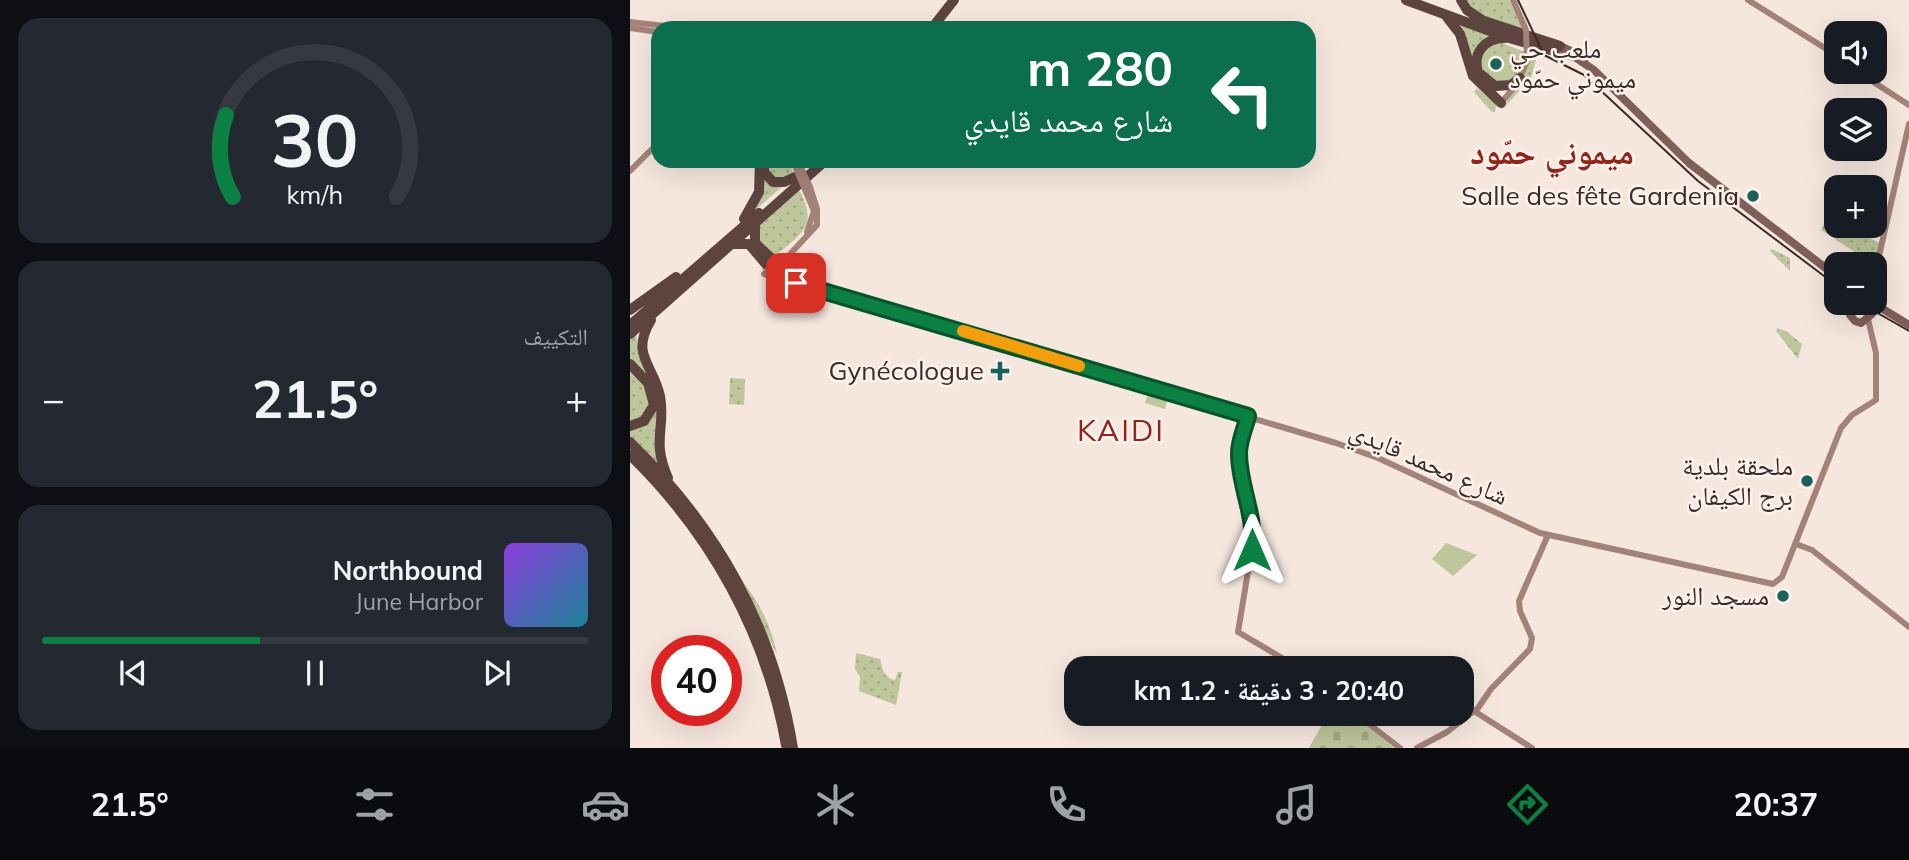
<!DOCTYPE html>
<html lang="ar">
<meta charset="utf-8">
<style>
:root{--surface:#171b24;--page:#242831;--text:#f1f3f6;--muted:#9ea1a6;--line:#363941;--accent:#0b8043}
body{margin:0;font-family:Mulish,"Noto Naskh Arabic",sans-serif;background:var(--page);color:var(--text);direction:rtl;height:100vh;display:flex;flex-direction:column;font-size:26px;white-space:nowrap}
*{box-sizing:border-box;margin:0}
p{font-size:23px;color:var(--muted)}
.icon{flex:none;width:38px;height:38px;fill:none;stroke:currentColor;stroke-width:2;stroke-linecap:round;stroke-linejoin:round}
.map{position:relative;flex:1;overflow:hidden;direction:ltr}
.panel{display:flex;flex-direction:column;gap:18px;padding:18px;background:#0d0f14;width:630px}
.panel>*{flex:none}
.banner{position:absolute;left:21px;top:21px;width:665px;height:147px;border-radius:21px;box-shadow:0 7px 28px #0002;direction:rtl;background:#0b6e4f;color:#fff;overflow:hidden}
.fabs{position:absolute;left:1194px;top:21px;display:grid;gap:14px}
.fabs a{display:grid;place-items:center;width:63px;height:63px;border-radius:14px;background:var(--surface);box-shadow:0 7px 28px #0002;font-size:35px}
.speed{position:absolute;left:21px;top:635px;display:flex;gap:14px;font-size:35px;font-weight:700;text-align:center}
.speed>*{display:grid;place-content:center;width:91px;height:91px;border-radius:50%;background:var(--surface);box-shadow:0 7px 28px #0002;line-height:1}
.speed .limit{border:10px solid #d22;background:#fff;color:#111}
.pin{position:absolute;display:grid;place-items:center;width:60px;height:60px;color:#fff;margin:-30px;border-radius:14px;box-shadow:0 4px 10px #0006}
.me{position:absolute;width:77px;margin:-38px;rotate:0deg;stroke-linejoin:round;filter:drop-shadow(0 0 5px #0008)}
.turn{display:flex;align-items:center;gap:24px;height:147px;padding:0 28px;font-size:32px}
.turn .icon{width:91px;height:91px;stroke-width:2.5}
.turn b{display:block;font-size:49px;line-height:60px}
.big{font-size:52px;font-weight:700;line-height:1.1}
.panel .widget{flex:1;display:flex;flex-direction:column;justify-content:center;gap:10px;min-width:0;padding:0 24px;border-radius:21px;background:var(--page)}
.panel .dial{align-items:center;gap:0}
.dial svg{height:182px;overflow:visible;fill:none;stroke:var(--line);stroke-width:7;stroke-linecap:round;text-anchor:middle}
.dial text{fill:var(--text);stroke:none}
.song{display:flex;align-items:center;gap:21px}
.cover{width:84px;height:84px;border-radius:10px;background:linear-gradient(135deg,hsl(270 70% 55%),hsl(190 70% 35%))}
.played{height:7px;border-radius:4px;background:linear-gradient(90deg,var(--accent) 40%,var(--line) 40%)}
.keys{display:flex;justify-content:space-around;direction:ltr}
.heat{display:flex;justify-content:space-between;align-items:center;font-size:38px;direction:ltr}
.trip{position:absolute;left:434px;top:656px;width:410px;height:70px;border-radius:21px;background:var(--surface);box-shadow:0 7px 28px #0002;font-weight:700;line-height:70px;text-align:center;direction:rtl}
.dock{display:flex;height:112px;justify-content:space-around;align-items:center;background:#090b0e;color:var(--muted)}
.dock .icon{width:49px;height:49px}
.dock .active{color:var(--accent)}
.dock b{font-size:32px;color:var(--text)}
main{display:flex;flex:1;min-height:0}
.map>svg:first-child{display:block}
</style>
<main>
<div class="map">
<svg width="1279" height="748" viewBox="0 0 1279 748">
<defs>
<pattern id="grass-dots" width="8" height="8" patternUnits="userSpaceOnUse" patternTransform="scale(1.75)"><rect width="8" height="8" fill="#bec69c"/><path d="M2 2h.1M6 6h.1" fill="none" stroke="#a4aa86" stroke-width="1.8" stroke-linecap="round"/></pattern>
<pattern id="cemetery-stones" width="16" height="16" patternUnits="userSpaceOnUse" patternTransform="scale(1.75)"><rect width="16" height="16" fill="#bec69c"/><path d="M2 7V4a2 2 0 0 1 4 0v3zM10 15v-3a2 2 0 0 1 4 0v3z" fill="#a4aa86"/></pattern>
</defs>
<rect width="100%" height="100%" fill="#f5e7de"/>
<path fill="url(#grass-dots)" d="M832 0H879L894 28C874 27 843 16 832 0Z
M823 20 867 36 851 43 848 81Z
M867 41 895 52 889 75 870 86 847 67 859 43Z
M901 54 906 60 901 78 871 111 894 75Z
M136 161H158L164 174 144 180Z
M132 169 155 184 120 215Z
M169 190C181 212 182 225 163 241 156 247 151 252 143 255L130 247 128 227Z
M1199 214 1206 218V226H1219L1249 243 1246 261 1236 258 1224 264 1228 254 1191 230Z
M1142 249 1160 258V271L1140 251Z
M1147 328 1156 331 1172 344 1168 359 1146 331Z
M6 334 9 350 25 388 32 469 0 437V429L25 406 0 361V339Z
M0 368 17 386 21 401 13 417 0 422Z
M100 378 115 379 114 405 99 404Z
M108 574C127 601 141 621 147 655Z
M226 653 250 659C253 669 253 677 265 680L268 672H272L266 705 229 691 230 677 225 669Z"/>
<path fill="url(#cemetery-stones)" d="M698 714H722L764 748H679Z"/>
<path fill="#bec69c" d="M861 51 880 66 870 78 851 63Z
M847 88 866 104 865 112H862L844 92Z
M518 392 538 398 535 409 515 403Z
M816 543 847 555 823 576 802 559Z"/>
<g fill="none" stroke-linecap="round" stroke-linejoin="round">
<path stroke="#a38279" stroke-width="6" d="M1118 0 1206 55
M0 22 53 28
M0 28 28 32
M1228 72 1279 105
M871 103 887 84 897 61
M163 161 167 171
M168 161 172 170
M0 171 28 143
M176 192 184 211 177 232
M135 265a7 7 0 1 1 14 0a7 7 0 1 1-14 0Z
M149 266 187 225V209L180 187
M134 274 706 443 748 458 910 533 1143 584 1152 577 1211 428 1222 415 1246 400V353L1238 319
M1244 278 1279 124
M618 416 609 454 624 535 608 632 669 668
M1166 544 1182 550 1279 627
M844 711 902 748
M726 714 770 748
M787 748 817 732 848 708 861 689 900 649 902 638 890 611 889 601 918 535"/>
<path stroke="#7f6058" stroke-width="8" d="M930 46 956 58
M924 51 946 58 964 70 1059 163 1206 276
M1224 303 1220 315 1225 321 1231 323 1242 314 1243 303
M1243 303 1279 325"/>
<path stroke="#5d443f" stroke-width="10" d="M776 0 879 38 924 51
M831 0 837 10 852 20
M816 16 830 34 843 76 871 103
M848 19 930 46
M302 28 324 0
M875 38C855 38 842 53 848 72L865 86 881 85 890 78
M133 165 135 173 143 182H154L172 174
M114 219 129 192 130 161
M125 225V243L141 258
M103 244H119L135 263
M0 310 46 277
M21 320C0 355 23 364 30 396 36 428 21 440 38 478
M0 325 129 213
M0 334 195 161
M0 364 18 383 24 405 14 421 0 426
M0 442C88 528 143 626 163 748
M0 455C81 534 136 633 156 745"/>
<path stroke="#3b2c29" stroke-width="2" d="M888 0 914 55 954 75 1068 181 1206 285
M1230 303 1279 331"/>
<path stroke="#a38279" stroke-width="6" d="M883 0 896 30 897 61
M172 170 180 187
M167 171 176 192"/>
</g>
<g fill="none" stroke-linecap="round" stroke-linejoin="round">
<defs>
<path id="route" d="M166 283 618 416C615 428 609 441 609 453 609 487 626 514 622 550"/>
</defs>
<use href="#route" stroke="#07532c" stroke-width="18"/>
<use href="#route" stroke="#0b8043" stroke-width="12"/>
<path stroke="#f59e0b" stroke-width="12" d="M333 331 449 366"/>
</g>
<g fill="#19625c" stroke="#fcf2eb" stroke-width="2.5">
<circle cx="866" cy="64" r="7"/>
<circle cx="1123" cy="196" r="7"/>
<path d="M366.5 360.5h7v7h7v7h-7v7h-7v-7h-7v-7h7z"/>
<circle cx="1177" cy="481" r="7"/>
<circle cx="1153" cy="596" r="7"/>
</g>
<g text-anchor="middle" stroke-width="5" stroke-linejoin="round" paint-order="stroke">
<g font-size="26" fill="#3b2c29" stroke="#fcf2eb" text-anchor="end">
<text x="880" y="58" text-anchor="start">ملعب حي<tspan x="880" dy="30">ميموني حمّود</tspan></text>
<text x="1109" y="205">Salle des fête Gardenia</text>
<text x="354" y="380">Gynécologue</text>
<text x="1163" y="475">ملحقة بلدية<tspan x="1163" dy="30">برج الكيفان</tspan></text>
<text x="1139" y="605">مسجد النور</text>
</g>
<g font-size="26" fill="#3b2c29" stroke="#fcf2eb">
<text transform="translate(799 463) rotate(24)" y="9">شارع محمد قايدي</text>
</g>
<g font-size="30" letter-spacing="2" fill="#932419" stroke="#fcf2eb">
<text x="491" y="441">KAIDI</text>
</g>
<g font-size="33" font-weight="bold" fill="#932419" stroke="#fcf2eb">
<text x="922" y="164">ميموني حمّود</text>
</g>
</g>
</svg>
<div class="fabs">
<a><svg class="icon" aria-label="sound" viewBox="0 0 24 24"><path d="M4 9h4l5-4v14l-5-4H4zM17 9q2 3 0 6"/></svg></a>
<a><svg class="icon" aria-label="layers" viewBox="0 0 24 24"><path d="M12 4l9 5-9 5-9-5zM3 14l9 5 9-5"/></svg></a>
<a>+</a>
<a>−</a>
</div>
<div class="speed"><div class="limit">40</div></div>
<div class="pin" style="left:166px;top:283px;background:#d93025"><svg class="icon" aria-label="arrive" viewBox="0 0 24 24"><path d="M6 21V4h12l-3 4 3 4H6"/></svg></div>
<svg class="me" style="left:622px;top:550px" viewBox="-20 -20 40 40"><path d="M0-17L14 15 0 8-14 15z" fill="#0b8043" stroke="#fff" stroke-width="4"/></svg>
<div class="trip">20:40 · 3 دقيقة · 1.2 km</div>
<div class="banner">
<div class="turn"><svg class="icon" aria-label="left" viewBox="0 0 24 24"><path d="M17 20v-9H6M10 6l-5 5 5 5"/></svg><div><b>280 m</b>شارع محمد قايدي</div></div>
</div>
</div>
<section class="panel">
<div class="widget dial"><svg viewBox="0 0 100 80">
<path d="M14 69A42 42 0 1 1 86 69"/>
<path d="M14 69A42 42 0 0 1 11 33" stroke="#0b8043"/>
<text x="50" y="56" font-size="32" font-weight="700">30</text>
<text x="50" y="72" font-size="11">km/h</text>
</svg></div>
<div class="widget"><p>التكييف</p>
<div class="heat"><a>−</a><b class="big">21.5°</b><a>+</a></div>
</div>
<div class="widget">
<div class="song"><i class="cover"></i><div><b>Northbound</b><p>June Harbor</p></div></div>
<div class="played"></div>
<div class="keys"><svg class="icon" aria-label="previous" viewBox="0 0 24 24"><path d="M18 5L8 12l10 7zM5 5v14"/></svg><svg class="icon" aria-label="pause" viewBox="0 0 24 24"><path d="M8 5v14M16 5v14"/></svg><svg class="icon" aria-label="next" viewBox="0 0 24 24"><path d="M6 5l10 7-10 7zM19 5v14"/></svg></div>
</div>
</section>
</main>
<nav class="dock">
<b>20:37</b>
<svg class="icon active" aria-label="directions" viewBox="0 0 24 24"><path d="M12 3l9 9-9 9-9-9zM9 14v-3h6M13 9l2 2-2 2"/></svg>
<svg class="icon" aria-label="music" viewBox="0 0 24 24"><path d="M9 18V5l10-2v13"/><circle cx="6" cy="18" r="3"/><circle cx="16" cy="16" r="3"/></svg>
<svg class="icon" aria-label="phone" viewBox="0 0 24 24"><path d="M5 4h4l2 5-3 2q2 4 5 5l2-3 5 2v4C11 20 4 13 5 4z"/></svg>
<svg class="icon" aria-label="climate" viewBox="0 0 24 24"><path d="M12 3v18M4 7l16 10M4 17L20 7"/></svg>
<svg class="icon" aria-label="car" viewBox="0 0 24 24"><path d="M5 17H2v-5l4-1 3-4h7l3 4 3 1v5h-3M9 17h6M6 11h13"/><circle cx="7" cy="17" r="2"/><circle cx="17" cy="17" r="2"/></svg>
<svg class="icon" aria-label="filters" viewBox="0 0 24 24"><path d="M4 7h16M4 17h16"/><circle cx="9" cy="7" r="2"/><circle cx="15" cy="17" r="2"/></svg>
<b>21.5°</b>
</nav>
